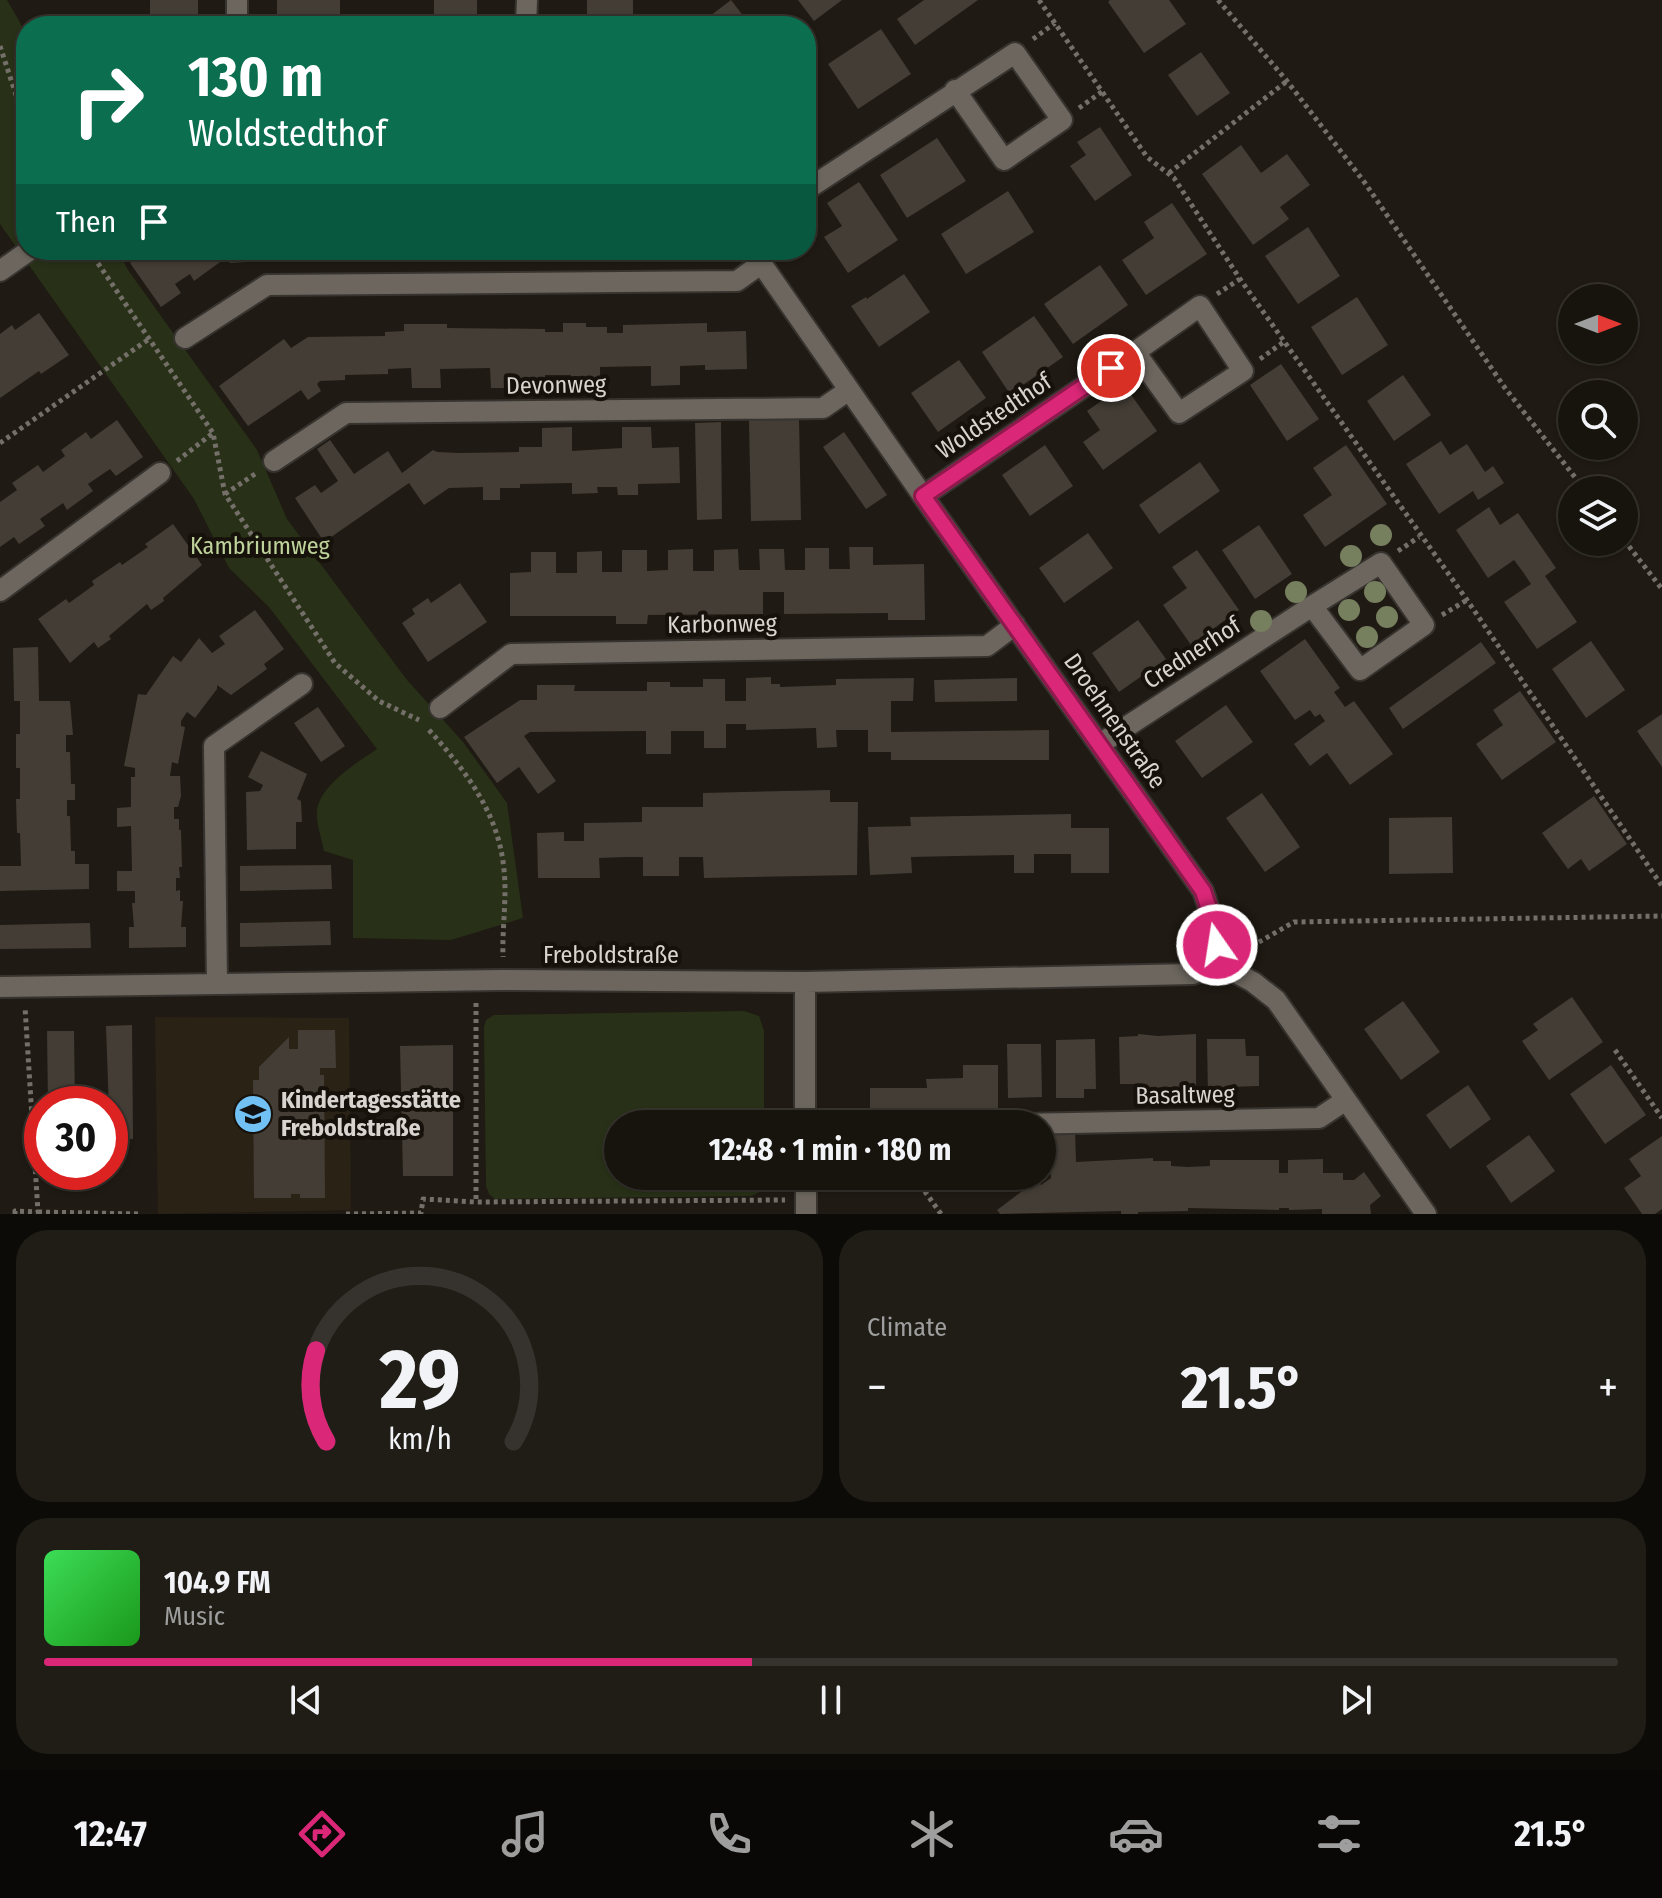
<!DOCTYPE html>
<meta charset="utf-8">
<style>
:root{--surface:#17140e;--page:#201d17;--text:#f1f3f6;--muted:#9e9e9e;--line:#36332e;--accent:#db2777}
body{margin:0;font-family:"Fira Sans Condensed",sans-serif;background:var(--page);color:var(--text);height:100vh;display:flex;flex-direction:column;font-size:30px;white-space:nowrap}
*{box-sizing:border-box;margin:0}
p{font-size:26px;color:var(--muted)}
.icon{flex:none;width:44px;height:44px;fill:none;stroke:currentColor;stroke-width:2;stroke-linecap:round;stroke-linejoin:round}
.map{position:relative;height:1214px;overflow:hidden}
.details{display:flex;flex-direction:column;gap:16px;padding:16px;background:#0d0b08;flex:1}
.details>*{flex:none}
.guide{position:absolute;left:16px;top:16px;width:800px;height:244px;border-radius:32px;box-shadow:0 2px 6px #0004,0 0 0 2px var(--line);background:#0b6e4f;color:#fff;overflow:hidden}
.needle{width:52px;rotate:90deg}
.buttons{position:absolute;left:1558px;top:284px;display:grid;gap:16px}
.buttons a{display:grid;place-items:center;width:80px;height:80px;border-radius:50%;background:var(--surface);box-shadow:0 2px 6px #0004,0 0 0 2px var(--line);font-size:40px}
.speed{position:absolute;left:24px;top:1086px;display:flex;gap:16px;font-size:40px;font-weight:700;text-align:center}
.speed>*{display:grid;place-content:center;width:104px;height:104px;border-radius:50%;background:var(--surface);box-shadow:0 2px 6px #0004,0 0 0 2px var(--line);line-height:1}
.speed .limit{border:12px solid #d22;background:#fff;color:#111}
.pin{position:absolute;display:grid;place-items:center;width:68px;height:68px;color:#fff;margin:-34px;border:4px solid #fff;border-radius:50%;box-shadow:0 2px 8px #0007}
.me{position:absolute;width:88px;margin:-44px;rotate:347deg;stroke-linejoin:round;filter:drop-shadow(0 0 6px #0008)}
.turn{display:flex;align-items:center;gap:28px;height:168px;padding:0 40px;font-size:36px}
.turn .icon{width:104px;height:104px;stroke-width:2.5}
.turn b{display:block;font-size:56px;line-height:68px}
.then{display:flex;align-items:center;height:76px;padding:0 40px;background:#0003;gap:16px;font-size:30px}
.big{font-size:60px;font-weight:700;line-height:1.1}
.details .card{flex:1;display:flex;flex-direction:column;justify-content:center;gap:12px;min-width:0;padding:0 28px;border-radius:32px;background:var(--page)}
.details .dial{align-items:center;gap:0}
.dial svg{height:208px;overflow:visible;fill:none;stroke:var(--line);stroke-width:7;stroke-linecap:round;text-anchor:middle}
.dial text{fill:var(--text);stroke:none}
.song{display:flex;align-items:center;gap:24px}
.cover{width:96px;height:96px;border-radius:12px;background:linear-gradient(135deg,hsl(130 70% 55%),hsl(120 70% 35%))}
.played{height:8px;border-radius:4px;background:linear-gradient(90deg,var(--accent) 45%,var(--line) 45%)}
.keys{display:flex;justify-content:space-around;direction:ltr}
.heat{display:flex;justify-content:space-between;align-items:center;font-size:44px;direction:ltr}
.details .tiles{flex:1;display:grid;gap:16px;grid-template-columns:1fr 1fr}
.card:last-child{grid-column:span 2}
.trip{position:absolute;left:604px;top:1110px;width:452px;height:80px;border-radius:40px;background:var(--surface);box-shadow:0 2px 6px #0004,0 0 0 2px var(--line);font-weight:700;line-height:80px;text-align:center}
.dock{display:flex;height:128px;justify-content:space-around;align-items:center;background:#090806;color:var(--muted)}
.dock .icon{width:56px;height:56px}
.dock .selected{color:var(--accent)}
.dock b{font-size:36px;color:var(--text)}
.map>svg:first-child{display:block}
</style>
<div class="map">
<svg width="1662" height="1214" viewBox="0 0 1662 1214">
<rect width="100%" height="100%" fill="#1f1a13"/>
<path fill="#2b2216" d="M155 1017 349 1018 351 1210 158 1214Z"/>
<path fill="#283117" d="M0 0H7L26 33V250H118L128 270 257 450 287 519 407 680 463 742 507 803 523 918 451 940 353 938V860L324 851C322 839 316 824 317 812 318 786 358 762 377 749L269 607 229 568 194 499 0 224Z
M744 1011 759 1016 764 1031V1124H618V1176H765L760 1192 751 1196 495 1199 489 1194 486 1186 484 1027 486 1020 494 1015Z"/>
<path fill="#433d35" d="M150 0H198V20L150 21Z
M277 0H340V20H277Z
M434 0H477V15L434 16Z
M587 0H633V15H587Z
M731 0 751 26H697Z
M798 0H842L814 21Z
M924 0H978L915 45 897 19Z
M1110 0H1169L1186 24 1144 53 1108 2Z
M881 29 911 74 858 109 828 64Z
M1201 52 1230 93 1197 116 1168 75Z
M806 118 816 133 806 139Z
M1100 127 1132 175 1095 201 1070 166 1086 155 1077 142Z
M937 138 966 181 907 218 880 175Z
M1241 145 1261 173 1287 154 1310 185 1280 207 1289 219 1253 245 1202 174Z
M859 182 898 240 848 273 824 237 842 226 827 203Z
M1008 191 1034 232 966 274 941 234Z
M1172 203 1207 254 1146 295 1122 260 1154 238 1144 222Z
M1308 227 1340 276 1298 304 1265 256Z
M149 250H340V260H327V255L265 257V261L230 263 227 257 194 281 190 274 175 284 181 293 161 307 130 263Z
M356 250H379V256L356 255Z
M412 250H471V259L412 260Z
M486 250H506V259H486Z
M550 250H580V259H550Z
M1100 265 1128 305 1073 344 1044 304Z
M904 274 930 312 879 347 851 306 866 297 867 299Z
M1357 297 1388 345 1342 375 1311 327Z
M39 313 69 355 41 374 39 371 0 398V334L12 325 15 330Z
M1034 316 1063 357 1010 394 982 352Z
M563 323H586V327H607V333H623V325L707 323V332L746 331 747 369 705 370V365L680 366V385L651 386V366L600 367V386H571V375H545V382H507V388H491L490 368 440 369 441 388H412L411 368 388 369V374L345 375V380L320 381 317 384 321 391 308 400 301 390 248 426 219 386 284 339 291 348 308 337 385 336V332L404 331V324H447V328L545 329V332H563Z
M959 360 986 398 938 432 911 393Z
M1281 364 1319 419 1287 441 1250 385Z
M1403 375 1431 415 1394 441 1367 401Z
M1124 385 1157 431 1103 470 1083 442 1100 430 1087 411Z
M799 419 801 520 751 521 749 420Z
M117 420 143 457 116 476 110 469 88 484 93 491 67 510 63 503 40 519 45 526 19 544 14 537 0 547V502L17 490 12 483 38 465 43 472 65 456 61 450 86 432 91 439Z
M721 422 722 519 697 520 695 423Z
M572 427V451L622 448V427H651L652 448 679 447 680 483 638 484V495H618L617 487H597L598 493 572 494V483L520 484V488H500V500H483V487L449 488 424 505 409 483 324 542 295 498 315 485 321 493 338 481 317 449 330 440 354 474 388 451 402 473 433 450 437 452 459 453 519 452V447H542V428Z
M844 432 887 495 866 509 823 447Z
M1441 441 1450 455 1467 444 1485 472 1493 466 1504 483 1478 500 1473 491 1439 514 1406 464Z
M1045 445 1073 486 1030 516 1002 475Z
M1346 445 1387 504 1325 547 1303 515 1332 495 1313 468Z
M1200 462 1220 491 1159 534 1139 505Z
M1489 507 1500 525 1518 513 1556 568 1545 576 1577 622 1537 649 1504 602 1531 584 1523 572 1514 560 1488 578 1456 530Z
M173 524 202 565 163 598 164 601 151 610 147 604 109 636 111 639 98 648 94 642 70 663 38 619 66 599 69 603 94 585 92 581 120 562 122 565 148 547 145 544Z
M1259 525 1292 574 1255 599 1222 550Z
M1088 533 1113 568 1064 603 1039 568Z
M849 547H873V565L924 564 925 620H888V613L784 614V592H763V614L648 615 647 624H616V616H510V573L531 572V552H556V573H577V552L602 551V572H622V550H647V571L668 570V550L693 549V571H714V550L738 549 739 570H760L759 549H784L785 570H805V548H829V569H850Z
M1197 550 1239 610 1191 645 1163 605 1187 588 1172 567Z
M460 583 487 622 428 662 402 623 415 614 412 609 428 598 431 603Z
M255 610 284 649 264 664 267 669 231 695 217 685V689L195 718 187 712 181 721V726L185 727 178 764 172 762 170 776H180L181 796 178 807H174V819H179V830H181L182 867H179L180 878H176V891L180 890V901H183L181 927H186V947L129 948V927H134L132 903H135V891H117V871H132L131 826 117 827V808L131 807V777H135V768L124 766 138 694 146 695 173 656 181 662 199 638 212 653 225 644 219 636Z
M1138 620 1166 659 1119 692 1092 653Z
M1305 639 1340 688 1334 692 1345 707 1354 701 1393 754 1350 785 1327 753 1310 766 1294 744 1325 721 1320 714 1315 717 1310 710 1295 720 1260 671Z
M1591 641 1625 690 1586 718 1552 669Z
M1481 642 1496 663 1403 729 1389 708Z
M38 647 39 701H70L73 735H66V752H70L71 784H75V800H67V816H70L71 851H75V864H89V889L0 891V866H21L20 833H17L16 799H20V768H16V734H20V701H14L13 648Z
M771 677V684H780V687L836 685V679L914 678 913 701H891V732L1049 730V760H891V752H868V730H836L837 747 817 748 816 728 746 730V724H726V748H704V731H671V754H646V731L530 732 524 736 556 781 538 794 519 767 497 783 464 737 520 700H537V685H575L574 691H647V682H670V687H703V679H725V701H746V678Z
M1017 678V701L935 702 934 680Z
M1520 691 1556 742 1502 780 1476 744 1503 725 1493 710Z
M1226 705 1253 742 1202 778 1175 741Z
M318 707 345 746 321 762 294 723Z
M1662 714V767L1637 731Z
M261 751 307 774 297 799 301 801 302 822H296V849L247 850 246 792 260 791 263 785 248 777Z
M830 790V802H858L857 875 704 878 703 857H679V876H643V857H625L599 858 600 878H538L537 833 564 832V841H584V823L642 822V807H703V793Z
M1262 793 1300 847 1265 872 1226 818Z
M1594 796 1627 844 1589 871 1581 859 1568 869 1542 833Z
M1071 814V828H1109V873H1071V854H1034V873H1014V855L956 856 911 857 912 873 870 875 868 827 911 826 910 817Z
M1452 817 1453 873 1389 874V818Z
M331 865 332 889 240 891V866Z
M330 921 331 945 240 947V923Z
M90 923 91 948 0 949V925Z
M1572 997 1603 1042 1549 1080 1522 1041 1538 1030 1533 1024Z
M1403 1001 1440 1052 1401 1080 1364 1029Z
M132 1025 133 1139H110L106 1026Z
M298 1030H335L336 1068H320V1075H324L325 1198H300V1194H291V1198H254L253 1080H259V1067L289 1037V1049H298Z
M47 1031H74L75 1104H48Z
M1138 1034 1158 1036 1196 1034V1097H1177V1087H1159V1097H1137V1084H1120L1119 1037 1138 1036Z
M1095 1039 1096 1089H1084V1098H1056V1040Z
M1207 1039H1245L1246 1056H1259V1086L1227 1087 1228 1097 1208 1098Z
M1007 1044H1041L1042 1097 1008 1098Z
M453 1045V1176H403L400 1046Z
M963 1065H998V1120H964V1124H870V1088H927L926 1079 963 1078Z
M1611 1065 1646 1115 1605 1144 1570 1094Z
M1468 1085 1491 1119 1450 1149 1426 1115Z
M1075 1129 1076 1162 1153 1158V1161H1171V1166L1188 1167 1210 1166V1160H1279V1173H1288V1160L1323 1159V1173H1343V1180H1354L1364 1172 1381 1196 1370 1205 1371 1214H1322V1209L1289 1210V1208H1279V1210L1188 1208V1211L1138 1212V1214H1121V1211L1000 1214 997 1210 1037 1180 1041 1185 1051 1178 1048 1130Z
M1529 1135 1555 1171 1511 1203 1486 1166Z
M1662 1136V1209L1655 1214H1642L1624 1188 1641 1176 1629 1159Z
M49 1172H76L77 1182H49Z"/>
<g fill="none" stroke-linecap="round" stroke-linejoin="round">
<defs>
<path id="street" d="M237 0V26
M526 26 527 0
M806 190 1015 53 1062 120 1004 160 955 90
M752 250 923 496 1203 891 1215 927 1219 964
M0 271 30 250
M185 338 267 285 737 281 762 263
M274 461 346 413 823 408 849 390
M923 496 1135 352 1179 413 1243 371 1200 306 1135 352
M0 591 160 473
M440 708 511 654 987 646 1015 625
M1100 744 1312 606 1360 670 1424 625 1381 563 1312 606
M1219 964 1253 982 1276 1000 1426 1214
M805 982V1124
M217 984 214 746 302 684
M0 987 503 980 805 982 1193 974 1219 964
M1020 1124 1319 1118 1346 1100
M806 1176V1214"/>
</defs>
<use href="#street" stroke="#37332f" stroke-width="24"/>
<path stroke="#746f69" stroke-width="5" stroke-dasharray="4 4" stroke-linecap="butt" d="M1039 0 1147 157 1174 178 1240 279 1467 600 1662 886
M1218 0 1287 81 1365 183 1505 388 1585 490
M1033 39 1055 23
M0 46 16 95 26 117
M1079 108 1103 91
M1169 173 1287 81
M89 250 213 433 225 494 335 663 379 701 419 720
M1217 294 1240 279
M1260 359 1285 341
M0 443 149 339
M177 461 213 433
M225 494 258 472
M1624 540 1662 589
M1398 551 1419 537
M1442 615 1467 600
M429 730C465 770 499 813 504 870 507 898 502 928 503 957
M1245 950 1294 922 1662 916
M476 1003V1202
M1615 1050 1662 1118
M827 1179H916L941 1214
M916 1179 930 1176
M38 1212 141 1214
M15 1214V1211L38 1212 25 1007
M346 1214 421 1213 423 1199 476 1202 785 1200"/>
<use href="#street" stroke="#6c665e" stroke-width="20"/>
</g>
<g fill="#767f5e">
<circle cx="1381" cy="535" r="11"/>
<circle cx="1351" cy="556" r="11"/>
<circle cx="1296" cy="592" r="11"/>
<circle cx="1375" cy="592" r="11"/>
<circle cx="1349" cy="610" r="11"/>
<circle cx="1387" cy="617" r="11"/>
<circle cx="1261" cy="621" r="11"/>
<circle cx="1367" cy="637" r="11"/>
</g>
<g fill="none" stroke-linecap="round" stroke-linejoin="round">
<defs>
<path id="route" d="M1111 368 923 496 1203 891 1215 927 1217 945"/>
</defs>
<use href="#route" stroke="#8e194d" stroke-width="20"/>
<use href="#route" stroke="#db2777" stroke-width="14"/>
</g>
<defs>
<symbol id="school-disc" viewBox="-11 -11 22 22"><circle r="9.5" fill="#72c1f5" stroke="#16110a"/><path d="M0-5L7-2L0 1L-7-2ZM-4 1L0 2.5L4 1V4Q0 6-4 4Z" fill="#111"/></symbol>
</defs>
<g fill-rule="evenodd">
<use href="#school-disc" x="231" y="1092" width="44" height="44"/>
</g>
<g text-anchor="middle" stroke-width="8" stroke-linejoin="round" paint-order="stroke">
<g font-size="24" fill="#d8d4d0" stroke="#16110a">
<text transform="translate(556 385) rotate(-1)" y="8">Devonweg</text>
<text transform="translate(994 416) rotate(-34)" y="8">Woldstedthof</text>
<text transform="translate(722 624) rotate(-1)" y="8">Karbonweg</text>
<text transform="translate(1192 653) rotate(-33)" y="8">Crednerhof</text>
<text transform="translate(1115 721) rotate(55)" y="8">Droehnenstraße</text>
<text x="611" y="963">Freboldstraße</text>
<text transform="translate(1185 1095) rotate(-1)" y="8">Basaltweg</text>
</g>
<g font-size="24" fill="#bed29b" stroke="#16110a">
<text x="260" y="554">Kambriumweg</text>
</g>
<g font-size="24" font-weight="bold" fill="#d8d4d0" stroke="#16110a" text-anchor="start">
<text x="281" y="1108">Kindertagesstätte<tspan x="281" dy="28">Freboldstraße</tspan></text>
</g>
</g>
</svg>
<div class="buttons">
<a><svg class="needle" viewBox="-14 -14 28 28"><path d="M0-13l5 13h-10z" fill="#e53935"/><path d="M0 13l5-13h-10z" fill="#9e9e9e"/></svg></a>
<a><svg class="icon" aria-label="search" viewBox="0 0 24 24"><circle cx="10" cy="10" r="6"/><path d="M15 15l6 6"/></svg></a>
<a><svg class="icon" aria-label="layers" viewBox="0 0 24 24"><path d="M12 4l9 5-9 5-9-5zM3 14l9 5 9-5"/></svg></a>
</div>
<div class="speed"><div class="limit">30</div></div>
<div class="pin" style="left:1111px;top:368px;background:#d93025"><svg class="icon" aria-label="arrive" viewBox="0 0 24 24"><path d="M6 21V4h12l-3 4 3 4H6"/></svg></div>
<svg class="me" style="left:1217px;top:945px" viewBox="-20 -20 40 40"><circle r="17" fill="#db2777" stroke="#fff" stroke-width="3"/><path d="M0-11L8 9 0 5-8 9z" fill="#fff"/></svg>
<div class="trip">12:48 · 1 min · 180 m</div>
<div class="guide">
<div class="turn"><svg class="icon" aria-label="right" viewBox="0 0 24 24"><path d="M7 20v-9h11M14 6l5 5-5 5"/></svg><div><b>130 m</b>Woldstedthof</div></div>
<div class="then">Then<svg class="icon" aria-label="arrive" viewBox="0 0 24 24"><path d="M6 21V4h12l-3 4 3 4H6"/></svg></div>
</div>
</div>
<section class="details">
<div class="tiles">
<div class="card dial"><svg viewBox="0 0 100 80">
<path d="M14 69A42 42 0 1 1 86 69"/>
<path d="M14 69A42 42 0 0 1 10 34" stroke="#db2777"/>
<text x="50" y="56" font-size="32" font-weight="700">29</text>
<text x="50" y="72" font-size="11">km/h</text>
</svg></div>
<div class="card"><p>Climate</p>
<div class="heat"><a>−</a><b class="big">21.5°</b><a>+</a></div>
</div>
<div class="card">
<div class="song"><i class="cover"></i><div><b>104.9 FM</b><p>Music</p></div></div>
<div class="played"></div>
<div class="keys"><svg class="icon" aria-label="previous" viewBox="0 0 24 24"><path d="M18 5L8 12l10 7zM5 5v14"/></svg><svg class="icon" aria-label="pause" viewBox="0 0 24 24"><path d="M8 5v14M16 5v14"/></svg><svg class="icon" aria-label="next" viewBox="0 0 24 24"><path d="M6 5l10 7-10 7zM19 5v14"/></svg></div>
</div>
</div>
</section>
<nav class="dock">
<b>12:47</b>
<svg class="icon selected" aria-label="directions" viewBox="0 0 24 24"><path d="M12 3l9 9-9 9-9-9zM9 14v-3h6M13 9l2 2-2 2"/></svg>
<svg class="icon" aria-label="music" viewBox="0 0 24 24"><path d="M9 18V5l10-2v13"/><circle cx="6" cy="18" r="3"/><circle cx="16" cy="16" r="3"/></svg>
<svg class="icon" aria-label="phone" viewBox="0 0 24 24"><path d="M5 4h4l2 5-3 2q2 4 5 5l2-3 5 2v4C11 20 4 13 5 4z"/></svg>
<svg class="icon" aria-label="climate" viewBox="0 0 24 24"><path d="M12 3v18M4 7l16 10M4 17L20 7"/></svg>
<svg class="icon" aria-label="car" viewBox="0 0 24 24"><path d="M5 17H2v-5l4-1 3-4h7l3 4 3 1v5h-3M9 17h6M6 11h13"/><circle cx="7" cy="17" r="2"/><circle cx="17" cy="17" r="2"/></svg>
<svg class="icon" aria-label="filters" viewBox="0 0 24 24"><path d="M4 7h16M4 17h16"/><circle cx="9" cy="7" r="2"/><circle cx="15" cy="17" r="2"/></svg>
<b>21.5°</b>
</nav>
